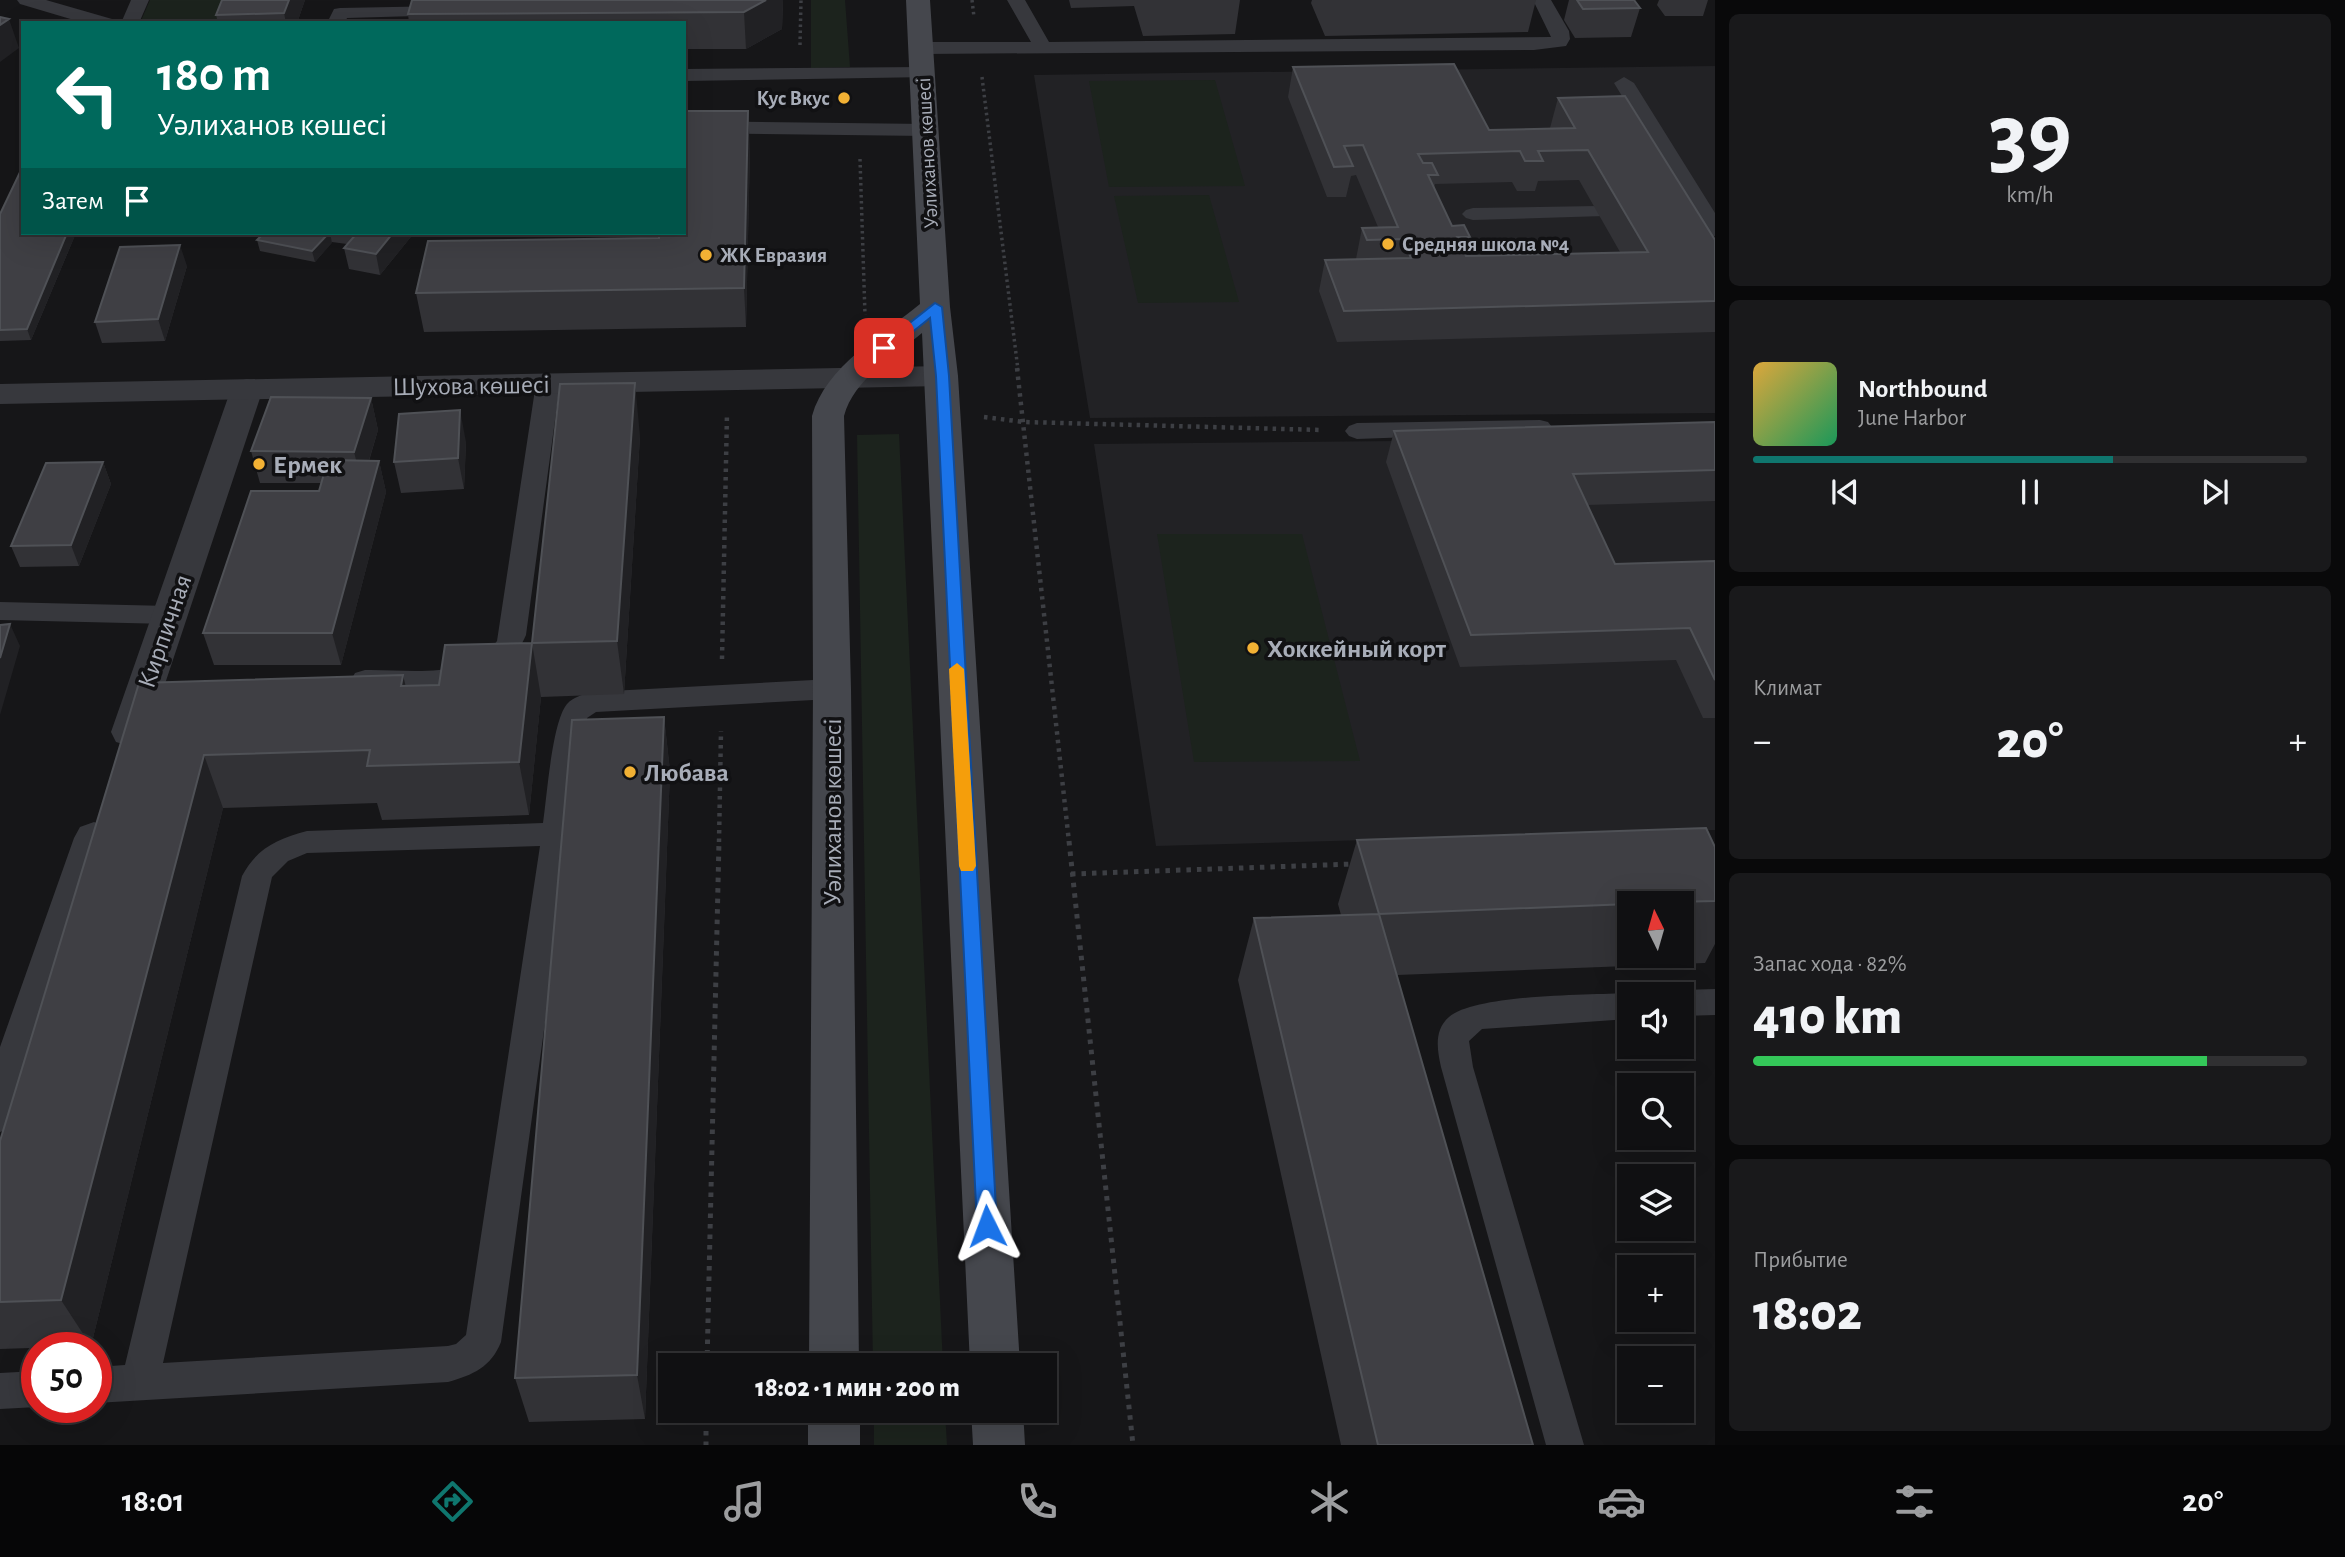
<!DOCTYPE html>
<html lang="ru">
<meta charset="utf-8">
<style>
:root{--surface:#101012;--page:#19191b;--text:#f1f3f6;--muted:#9c9d9f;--line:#303032;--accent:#0f766e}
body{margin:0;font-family:"Alegreya Sans",sans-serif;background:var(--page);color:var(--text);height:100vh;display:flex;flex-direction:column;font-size:26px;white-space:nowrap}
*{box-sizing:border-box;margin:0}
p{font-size:23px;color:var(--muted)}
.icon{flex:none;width:38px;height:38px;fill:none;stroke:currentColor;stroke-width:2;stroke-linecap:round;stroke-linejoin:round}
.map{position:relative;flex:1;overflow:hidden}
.side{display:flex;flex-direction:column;gap:14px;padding:14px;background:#09090a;width:630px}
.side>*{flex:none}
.banner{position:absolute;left:21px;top:21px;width:665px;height:214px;border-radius:0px;box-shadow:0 7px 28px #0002,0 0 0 2px var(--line);background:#00695c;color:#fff;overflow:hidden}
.needle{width:46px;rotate:355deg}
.tools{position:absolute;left:1617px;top:891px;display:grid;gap:14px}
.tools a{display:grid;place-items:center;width:77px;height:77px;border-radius:0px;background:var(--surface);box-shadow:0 7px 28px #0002,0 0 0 2px var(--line);font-size:35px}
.speed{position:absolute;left:21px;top:1332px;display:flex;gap:14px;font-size:35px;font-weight:700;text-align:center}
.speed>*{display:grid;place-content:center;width:91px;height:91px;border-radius:50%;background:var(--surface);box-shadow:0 7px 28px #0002,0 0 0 2px var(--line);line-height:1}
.speed .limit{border:10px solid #d22;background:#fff;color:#111}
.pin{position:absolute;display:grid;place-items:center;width:60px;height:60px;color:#fff;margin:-30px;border-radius:14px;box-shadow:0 4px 10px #0006}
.me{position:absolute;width:77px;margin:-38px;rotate:357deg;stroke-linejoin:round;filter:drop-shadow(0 0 5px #0008)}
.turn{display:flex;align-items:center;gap:24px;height:147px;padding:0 21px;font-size:32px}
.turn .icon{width:91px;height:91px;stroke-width:2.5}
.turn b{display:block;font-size:49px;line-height:60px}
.then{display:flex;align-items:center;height:66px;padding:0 21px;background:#0003;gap:14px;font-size:26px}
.big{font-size:52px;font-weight:800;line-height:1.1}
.side .widget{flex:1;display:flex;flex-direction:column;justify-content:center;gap:10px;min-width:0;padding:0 24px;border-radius:10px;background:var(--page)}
.side .dial{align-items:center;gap:0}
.dial b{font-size:91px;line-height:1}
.song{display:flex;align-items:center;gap:21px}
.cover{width:84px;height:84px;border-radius:10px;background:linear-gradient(135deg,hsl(40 70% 55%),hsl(150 70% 35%))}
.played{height:7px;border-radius:4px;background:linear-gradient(90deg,var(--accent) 65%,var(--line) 65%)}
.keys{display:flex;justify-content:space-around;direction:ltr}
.heat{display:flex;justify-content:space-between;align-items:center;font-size:38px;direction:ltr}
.charge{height:10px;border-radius:5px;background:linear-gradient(90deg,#34c759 82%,var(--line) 0)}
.trip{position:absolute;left:658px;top:1353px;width:399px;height:70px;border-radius:0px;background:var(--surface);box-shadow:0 7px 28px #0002,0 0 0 2px var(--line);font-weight:800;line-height:70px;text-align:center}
.dock{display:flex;height:112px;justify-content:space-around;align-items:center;background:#060607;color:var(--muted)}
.dock .icon{width:49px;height:49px}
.dock .on{color:var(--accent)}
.dock b{font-size:32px;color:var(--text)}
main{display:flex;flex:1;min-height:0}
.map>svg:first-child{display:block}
</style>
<main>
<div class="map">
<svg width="1715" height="1445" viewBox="0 0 1715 1445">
<rect width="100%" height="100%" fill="#161618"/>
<path fill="#222225" d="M1715 66V413L1090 418 1034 75Z
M1715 438V830L1156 846 1094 444Z"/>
<path fill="#1c231d" d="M150 0H225L216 23H140Z
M811 0H845L850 67 811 68Z
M1215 80 1245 186 1109 187 1089 81Z
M1209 195 1239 302 1138 303 1114 196Z
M899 434 943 1365H873L857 435Z
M1157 534H1302L1360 761 1194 762Z
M874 1411H945L947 1445H874Z"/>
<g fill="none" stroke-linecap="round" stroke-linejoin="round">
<path stroke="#3d3f44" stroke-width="3.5" stroke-dasharray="2.5 3.5" stroke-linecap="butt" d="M972 0 974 17
M800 45 801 0
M982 77 1018 370
M860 159 865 315"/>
<path stroke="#3d3f44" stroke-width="4.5" stroke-dasharray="3.5 5" stroke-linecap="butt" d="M1017 368 1069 842
M984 417 1024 422 1322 430
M722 659 727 413
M719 842 721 731"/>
<path stroke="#3d3f44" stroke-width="5" stroke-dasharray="4.5 6" stroke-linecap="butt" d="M1069 841 1133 1445
M1071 874 1353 864
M707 1365 719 841
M706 1410V1445"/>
<path fill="#37383d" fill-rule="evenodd" d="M17 0H46L112 19 114 23H84L20 4Z
M131 0H149L139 23H121Z
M1007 0H1025L1049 42 1551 37 1533 0H1551L1569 31 1570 39 1566 46 1534 50 921 54 912 48 921 42H1031Z
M445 6 451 7 454 11 451 15 347 18 345 23H327L334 9 340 8Z
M922 67 932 73 929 77 684 81V69Z
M1624 77 1634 83 1715 213V236L1707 235 1704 230 1614 83Z
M684 121 926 124 933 126 936 130 933 134 926 136 684 133Z
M1597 206 1604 208 1608 212 1604 216 1473 220 1466 218 1462 214 1466 210 1473 208Z
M548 376 556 378 560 383 526 635C502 689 457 689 405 690 388 690 371 692 355 687L351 680 355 673 365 670C409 669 468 681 497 641L536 383 540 378Z
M1540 420 1548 422 1552 427 1548 432 1357 439 1349 436 1345 431 1349 426 1357 423Z
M0 602 169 606 178 608 182 615 178 622 169 624 0 620Z
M832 679 842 682 846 689 842 696 832 699 596 712 587 718 501 1342C491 1367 473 1375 448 1382L96 1403V1367L125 1365 242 876C257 848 277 839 307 831L543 823C547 796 552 722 567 704 573 697 584 694 592 692ZM540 846 466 1335 456 1344 448 1346 163 1363 272 877 288 861 307 853Z
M1715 989V1015L1682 1016V994H1671L1682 990Z
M1629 993 1633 994H1629V1019L1482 1029 1469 1041 1473 1067 1584 1445H1546L1441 1067C1437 1049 1434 1030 1449 1017 1476 994 1590 995 1629 993Z
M37 1371V1407L0 1409V1373Z"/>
<path fill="#37383d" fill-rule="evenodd" d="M247 379 258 382 263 389 149 732 144 742 130 746 116 742 111 732 231 389 236 382Z
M94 822 108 827 114 838 23 1112 16 1126 0 1132V1047L74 838 80 827Z"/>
<path fill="#37383d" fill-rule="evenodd" d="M942 366 953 369 958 376 953 383 942 386 0 404V384Z"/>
<path fill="#45474d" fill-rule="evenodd" d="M906 0H930L950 307 958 376 1020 1365H970L922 333C893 357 854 379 844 416L851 689 859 1365H809L813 689 812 416C826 366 881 336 920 304Z
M808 1410H860V1445H808Z
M971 1410H1023L1025 1445H973Z"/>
</g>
<path fill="#323236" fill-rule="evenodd" d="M222 0H305L297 23H218L216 15Z
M412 0H783L782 29 746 49H684V23H409L408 14Z
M1069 0H1240L1235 34 1143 36 1134 6 1071 8Z
M1312 0H1536L1528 32 1325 36 1311 3Z
M1569 0H1634L1640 8 1631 37 1575 38 1564 20Z
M1659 0H1708L1703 16H1665L1657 5Z
M1293 67 1489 130 1550 128 1558 98 1715 240V332L1337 342 1319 291 1325 260 1356 259 1362 228 1378 227 1356 175 1351 176 1346 197H1327L1288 97ZM1579 180 1620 252 1466 256 1465 255 1470 237 1452 226 1434 188 1435 184 1512 182 1517 191H1535L1538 181Z
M750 149 746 327 424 332 416 293 659 238Z
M0 214 23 233H76L31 340 0 341Z
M264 233H414L380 275 349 269 344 248 347 244 332 242 315 262 260 251 257 240Z
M187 266 165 341 102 343 95 322Z
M371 398 378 430 369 461H379L386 492 341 665H214L203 633 319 491 321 483H260L251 451Z
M1715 422V501L1587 505 1615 564 1715 561V718H1703L1676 660 1460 667 1386 462 1394 431Z
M640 436 624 694 541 697 529 815 382 820 377 803 223 808 91 1346 0 1349V1141L139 683 406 686 439 685 532 643Z
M466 442 464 489 401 493 394 462Z
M103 462 111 484 79 566 20 567 11 546Z
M664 717 670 771 645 1419 529 1422 515 1378Z
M1357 840 1715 847V944L1705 963 1397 975 1533 1445H1341L1238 980 1254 918 1341 915 1338 904ZM1629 903H1682V956H1629Z"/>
<path fill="#212124" d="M289 0H305L297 23H286L284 13Z
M766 0H783L782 29 746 49 744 12Z
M9 19 19 48 0 62V25Z
M748 111 750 149 746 327 744 288Z
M67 233H76L31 340 27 329Z
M329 233H330L332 243 315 262 312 251Z
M393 233H414L380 275 376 254Z
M180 245 187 266 165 341 158 319Z
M635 383 640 436 624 694 617 641Z
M371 398 378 430 362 483 354 452Z
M460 410 466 442 464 489 458 458Z
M379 461 386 492 341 665 332 633Z
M103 462 111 484 79 566 71 545Z
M10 624 20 646 0 715V658Z
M532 643 541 697 529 815 519 762Z
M403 675 416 729 401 686Z
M664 717 670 771 645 1419 637 1375Z
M204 755 223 808 91 1346 61 1300Z"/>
<path fill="#3f3f44" stroke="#4f5156" stroke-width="2" fill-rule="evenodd" d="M222 0H289L284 13 216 15Z
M412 0H766L744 12 408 14Z
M1577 0H1634L1640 8 1583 9Z
M0 17 9 19 0 25Z
M1454 64 1489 130 1575 128 1558 98 1625 96 1715 240V301L1344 311 1325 260 1411 258 1403 239 1367 240 1362 228 1398 227 1363 145 1344 146 1353 166 1334 167 1293 67ZM1588 150 1648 252 1466 256 1457 237H1470L1464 225 1452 226 1428 175H1438L1432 163H1423L1418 154 1520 151 1525 161H1543L1538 151Z
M684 111H748L744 288 416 293 428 241 659 238V233H684Z
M23 166V233H67L27 329 0 330V214Z
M264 233H329L312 251 257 240Z
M357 233H393L376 254 344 248Z
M180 245 158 319 95 322 120 247Z
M635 383 617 641 532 643 560 384Z
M271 397 371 398 354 452 251 451Z
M460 410 458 458 394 462 399 414Z
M1715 422V470L1573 474 1615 564 1715 561V680L1690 628 1471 635 1394 431Z
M328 460 379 461 332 633H203L251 491H319Z
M103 462 71 545 11 546 46 463Z
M10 624 0 658V625Z
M532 643 519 762 367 766 370 750 204 755 61 1300 0 1302V1141L139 683 403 675 401 686 439 685 445 645Z
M664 717 637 1375 515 1378 572 720Z
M1706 828 1715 847V901L1629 903V904L1379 914 1357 840Z
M1379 914 1533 1445H1378L1254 918Z"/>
<path fill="#1a73e8" stroke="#114b97" stroke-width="2" d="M935 303 942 307 949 376 997 1226 994 1233 987 1235 980 1233 977 1226 936 376 930 318 889 351 884 352 878 348Z"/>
<path fill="#f59e0b" d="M957 663 964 669 976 866 973 871H961L959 866 949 669Z"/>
<g fill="#f2b134" stroke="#111113" stroke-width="2.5">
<circle cx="844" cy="98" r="7"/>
<circle cx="1388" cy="244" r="7"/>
<circle cx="706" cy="255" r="7"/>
<circle cx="259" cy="464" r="7"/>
<circle cx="1253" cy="648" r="7"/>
<circle cx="630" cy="772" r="7"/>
</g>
<g text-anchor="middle" stroke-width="7" stroke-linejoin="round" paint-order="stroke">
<g font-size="21" font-weight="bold" fill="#a8adb8" stroke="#111113" text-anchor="start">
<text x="830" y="105" text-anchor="end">Кус Вкус</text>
<text x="1402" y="251">Средняя школа №4</text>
<text x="720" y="262">ЖК Евразия</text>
</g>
<g font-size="21" fill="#a8adb8" stroke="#111113">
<text transform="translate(927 153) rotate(-93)" y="7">Уәлиханов көшесі</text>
</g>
<g font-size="26" fill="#a8adb8" stroke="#111113">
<text transform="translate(471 385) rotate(-1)" y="9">Шухова көшесі</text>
<text transform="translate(164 631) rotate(-71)" y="9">Кирпичная</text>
<text transform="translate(832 812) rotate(-90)" y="9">Уәлиханов көшесі</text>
</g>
<g font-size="26" font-weight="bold" fill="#a8adb8" stroke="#111113" text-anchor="start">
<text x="273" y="473">Ермек</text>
<text x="1267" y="657">Хоккейный корт</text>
<text x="644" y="781">Любава</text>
</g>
</g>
</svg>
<div class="tools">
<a><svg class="needle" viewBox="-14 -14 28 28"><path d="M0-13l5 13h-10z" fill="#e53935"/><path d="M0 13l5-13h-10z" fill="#9c9d9f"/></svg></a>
<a><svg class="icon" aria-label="sound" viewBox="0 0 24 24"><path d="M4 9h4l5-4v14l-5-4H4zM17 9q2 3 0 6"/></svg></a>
<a><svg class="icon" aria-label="search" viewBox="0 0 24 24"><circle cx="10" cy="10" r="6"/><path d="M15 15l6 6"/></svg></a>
<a><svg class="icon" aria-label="layers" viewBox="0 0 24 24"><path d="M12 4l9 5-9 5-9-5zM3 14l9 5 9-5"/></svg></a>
<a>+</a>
<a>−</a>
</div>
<div class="speed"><div class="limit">50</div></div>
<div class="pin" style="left:884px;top:348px;background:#d93025"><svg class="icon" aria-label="arrive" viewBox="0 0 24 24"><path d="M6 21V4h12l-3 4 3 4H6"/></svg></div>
<svg class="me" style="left:987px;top:1226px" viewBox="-20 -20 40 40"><path d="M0-17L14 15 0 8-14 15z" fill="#1a73e8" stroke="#fff" stroke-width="4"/></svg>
<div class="trip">18:02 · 1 мин · 200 m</div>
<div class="banner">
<div class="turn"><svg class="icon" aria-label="left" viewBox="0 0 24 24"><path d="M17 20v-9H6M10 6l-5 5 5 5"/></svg><div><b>180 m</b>Уәлиханов көшесі</div></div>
<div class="then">Затем<svg class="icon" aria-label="arrive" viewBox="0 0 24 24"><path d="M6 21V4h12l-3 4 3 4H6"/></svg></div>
</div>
</div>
<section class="side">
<div class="widget dial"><b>39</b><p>km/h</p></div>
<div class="widget">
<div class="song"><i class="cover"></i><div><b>Northbound</b><p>June Harbor</p></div></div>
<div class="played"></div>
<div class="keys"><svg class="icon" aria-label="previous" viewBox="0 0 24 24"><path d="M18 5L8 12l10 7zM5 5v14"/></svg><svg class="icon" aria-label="pause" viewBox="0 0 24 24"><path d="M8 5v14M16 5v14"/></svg><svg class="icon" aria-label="next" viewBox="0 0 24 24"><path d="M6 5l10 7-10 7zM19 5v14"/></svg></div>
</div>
<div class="widget"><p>Климат</p>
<div class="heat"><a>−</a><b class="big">20°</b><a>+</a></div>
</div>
<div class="widget"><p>Запас хода · 82%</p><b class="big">410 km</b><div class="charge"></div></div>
<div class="widget"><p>Прибытие</p><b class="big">18:02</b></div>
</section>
</main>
<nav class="dock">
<b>18:01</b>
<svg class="icon on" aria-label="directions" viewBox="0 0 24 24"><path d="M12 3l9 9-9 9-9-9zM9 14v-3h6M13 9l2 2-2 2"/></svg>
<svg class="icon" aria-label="music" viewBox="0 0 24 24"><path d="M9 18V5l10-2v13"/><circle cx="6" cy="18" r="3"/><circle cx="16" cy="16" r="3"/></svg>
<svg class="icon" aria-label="phone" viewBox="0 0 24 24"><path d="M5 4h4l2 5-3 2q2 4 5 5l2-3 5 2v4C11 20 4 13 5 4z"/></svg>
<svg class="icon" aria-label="climate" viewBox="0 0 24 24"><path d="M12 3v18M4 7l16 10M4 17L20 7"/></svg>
<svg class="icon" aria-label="car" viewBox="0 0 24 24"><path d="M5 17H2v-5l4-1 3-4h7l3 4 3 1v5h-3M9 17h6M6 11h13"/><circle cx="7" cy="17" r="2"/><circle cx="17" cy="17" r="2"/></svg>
<svg class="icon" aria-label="filters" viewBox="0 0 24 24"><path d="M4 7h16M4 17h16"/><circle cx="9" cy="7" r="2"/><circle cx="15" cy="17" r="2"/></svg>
<b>20°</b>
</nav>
